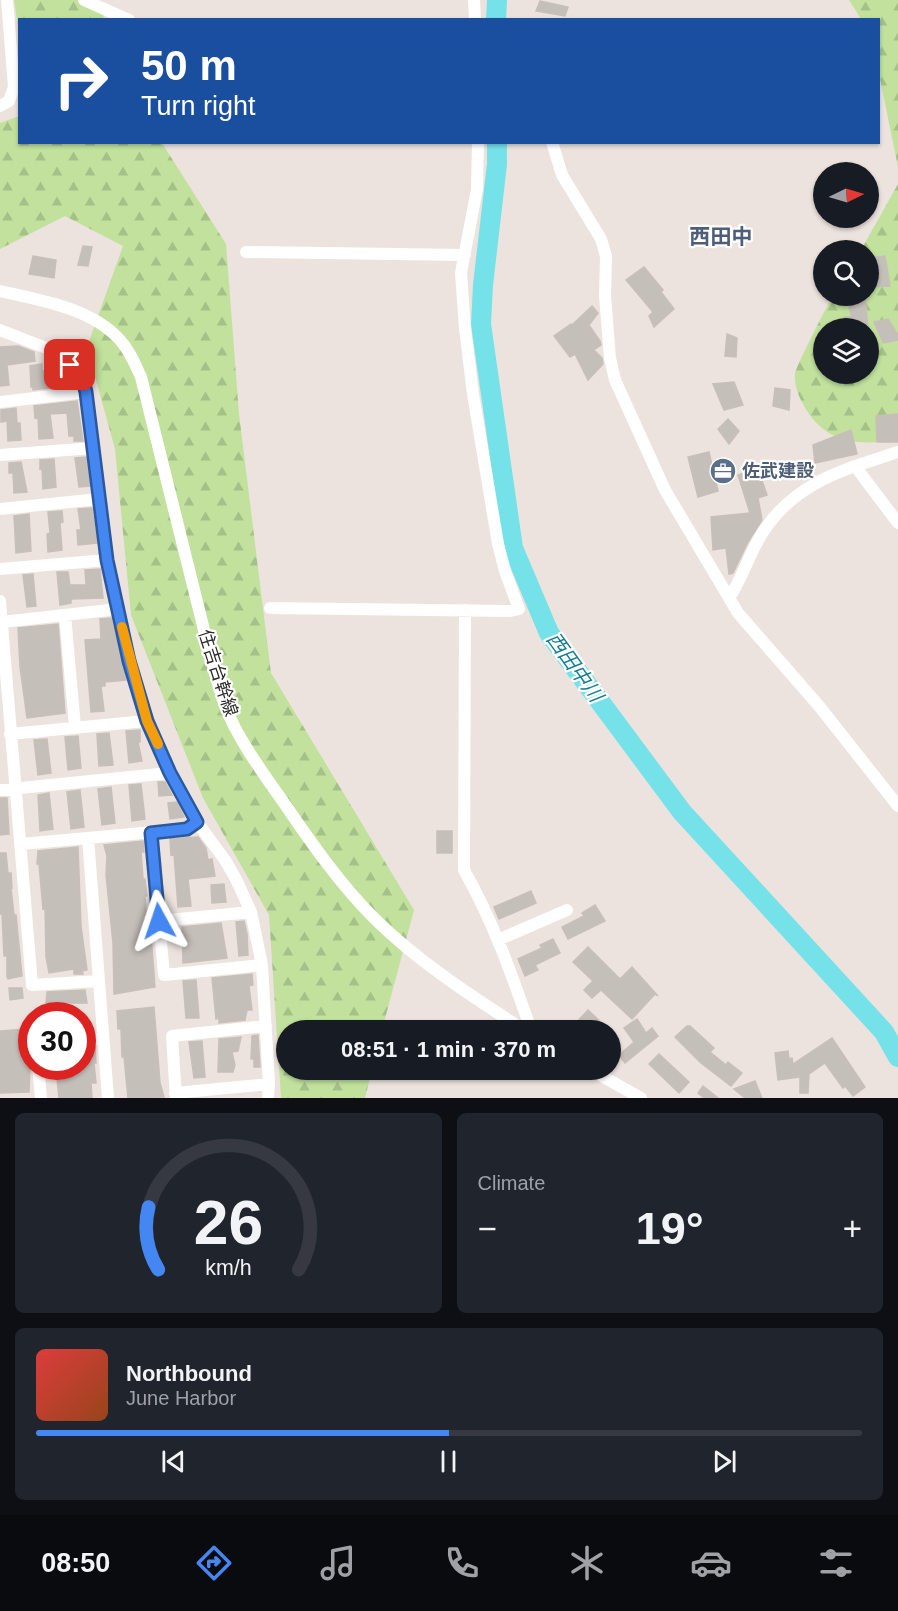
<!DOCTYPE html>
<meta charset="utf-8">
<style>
:root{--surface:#171b24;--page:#20242c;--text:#f1f3f6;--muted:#9ea1a6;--line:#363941;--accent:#4487f3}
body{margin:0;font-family:Arial,"Noto Sans JP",sans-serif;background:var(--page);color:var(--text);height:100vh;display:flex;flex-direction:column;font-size:22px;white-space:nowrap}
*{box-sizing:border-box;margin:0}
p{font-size:20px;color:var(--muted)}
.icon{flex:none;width:33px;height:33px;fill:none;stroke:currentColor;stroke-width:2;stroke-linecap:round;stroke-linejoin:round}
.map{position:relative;height:1098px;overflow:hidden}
.panel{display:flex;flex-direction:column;gap:15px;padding:15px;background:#0d0f14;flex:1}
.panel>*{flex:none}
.top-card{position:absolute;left:18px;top:18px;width:862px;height:126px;border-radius:0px;box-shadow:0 2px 4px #0004;background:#1a4fa0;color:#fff;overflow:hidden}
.needle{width:39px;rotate:85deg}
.fabs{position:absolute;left:813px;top:162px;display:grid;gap:12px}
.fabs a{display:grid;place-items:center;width:66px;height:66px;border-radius:50%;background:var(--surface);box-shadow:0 2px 4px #0004;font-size:30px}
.speed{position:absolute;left:18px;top:1002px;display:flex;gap:12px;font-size:30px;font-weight:700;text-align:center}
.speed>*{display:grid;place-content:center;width:78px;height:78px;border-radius:50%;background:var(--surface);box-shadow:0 2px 4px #0004;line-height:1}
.speed .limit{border:9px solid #d22;background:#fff;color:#111}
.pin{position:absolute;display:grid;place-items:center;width:51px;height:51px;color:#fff;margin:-26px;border-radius:12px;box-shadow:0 3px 9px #0006}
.me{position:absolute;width:66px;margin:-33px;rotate:355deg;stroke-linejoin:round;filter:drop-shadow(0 0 4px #0008)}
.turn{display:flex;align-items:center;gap:21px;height:126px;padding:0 24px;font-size:27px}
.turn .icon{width:78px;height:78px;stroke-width:2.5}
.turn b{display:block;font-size:42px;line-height:51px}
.big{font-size:45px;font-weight:700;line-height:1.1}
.panel .tile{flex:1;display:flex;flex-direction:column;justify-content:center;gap:9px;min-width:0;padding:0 21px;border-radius:9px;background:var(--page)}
.panel .dial{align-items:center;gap:0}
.dial svg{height:156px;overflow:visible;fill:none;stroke:var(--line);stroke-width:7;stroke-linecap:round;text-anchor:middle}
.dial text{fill:var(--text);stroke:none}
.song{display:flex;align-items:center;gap:18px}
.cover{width:72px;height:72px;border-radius:9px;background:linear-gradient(135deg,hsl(0 70% 55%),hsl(20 70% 35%))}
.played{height:6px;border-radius:3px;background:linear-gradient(90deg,var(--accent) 50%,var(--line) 50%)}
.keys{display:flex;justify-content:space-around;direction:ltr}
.heat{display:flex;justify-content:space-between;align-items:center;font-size:33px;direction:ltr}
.panel .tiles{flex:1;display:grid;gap:15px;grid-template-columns:1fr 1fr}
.tile:last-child{grid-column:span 2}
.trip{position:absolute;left:276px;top:1020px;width:345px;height:60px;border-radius:30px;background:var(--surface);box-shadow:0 2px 4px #0004;font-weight:700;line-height:60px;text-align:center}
.dock{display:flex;height:96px;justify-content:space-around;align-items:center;background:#090b0e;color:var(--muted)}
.dock .icon{width:42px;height:42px}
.dock .selected{color:var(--accent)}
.dock b{font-size:27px;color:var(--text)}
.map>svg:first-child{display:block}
</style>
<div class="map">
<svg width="898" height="1098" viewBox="0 0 898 1098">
<defs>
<pattern id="forest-firs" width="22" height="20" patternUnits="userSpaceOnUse" patternTransform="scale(1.5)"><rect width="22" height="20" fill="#c1e19d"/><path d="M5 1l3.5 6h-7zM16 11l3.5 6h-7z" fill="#a6c187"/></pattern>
</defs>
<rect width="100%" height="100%" fill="#ece3de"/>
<path fill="url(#forest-firs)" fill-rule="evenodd" d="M14 0H100L104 19 20 20 19 33Z
M849 0H898V167L879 74V20L861 19Z
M19 116 20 142 162 143 226 244 239 414 271 673 414 910 382 1030H286V1070H372L365 1098H281L269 915 203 798 131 615 115 449 87 347 123 246 65 216 0 249V123Z
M898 184V439C859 447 823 443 803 404 798 395 794 384 795 374 795 369 828 303 833 296H868V250H861ZM824 328H868V374H824Z"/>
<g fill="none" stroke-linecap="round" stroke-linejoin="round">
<path stroke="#75e2ea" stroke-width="20" d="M496 20 497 0
M497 142V164L483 285 481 324 513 548 549 633 682 812 884 1032 898 1057"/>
</g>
<path fill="#c5bfb9" stroke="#c8bfb8" stroke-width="1.5" d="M540 1 568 7 565 16 536 11Z
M83 246 92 247 88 266 78 265Z
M33 256 56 260 54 278 29 274Z
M885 256 890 286 868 287V258Z
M644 267 663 290 661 292 674 309 654 327 649 316 653 312 626 280Z
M845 296H865L868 328H844V317H852Z
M592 306 598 313 589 325 600 341 601 345 594 350 602 358 603 364 588 380 575 354 570 357 554 336 571 324 572 325Z
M888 319 898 335V340L883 343 874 322Z
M727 334 737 338 736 357 725 356Z
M18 346 34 352 35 361 7 365 9 385 0 386V347Z
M42 364V371L61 370 71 380 72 385 33 390V387H31L30 366Z
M734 382 743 405 724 410 713 384Z
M775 388 790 390 789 410 773 406Z
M77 401 83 441H74V436H69L67 413 50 414 53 438 39 439 38 417 35 418 34 406Z
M16 408 17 423H20L21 440 8 441 7 421 1 422V410Z
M898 414V442H877L876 416Z
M728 419 739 431 729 444 718 429Z
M851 430 857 454 815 463 813 445Z
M709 452 718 491 698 497 688 457Z
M87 457 90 486 79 487 75 458Z
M54 459 56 487 43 489 42 468 40 469V460Z
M21 462 27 492 14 493 13 473H9V463Z
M758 469 767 495 758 498 762 520 748 542 733 573 729 574 726 548 713 550 711 517 750 513 738 475Z
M92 508 97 543 78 545 77 530H81L78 509Z
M62 511 63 522 60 523 62 550 48 552 47 534 50 533 48 512Z
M29 514 31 551 16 553 14 516Z
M100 569 103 598 71 599V603L60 605 57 572H68L70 585H86L85 570Z
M33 574 36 606 27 607 23 575Z
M111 618 126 680 105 682V686H101L104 711 91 712 85 640 101 639 100 619Z
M58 624 65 713 27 718 20 667 18 628Z
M140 730V742H138L142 761 129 763 126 731Z
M109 733 113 765 99 766 97 734Z
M78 736 81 768 68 770 65 737Z
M47 739 51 773 38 775 34 740Z
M158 782H165L172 795 159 796Z
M141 784 145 819 132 821 129 785Z
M111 787 115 823 102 825 98 789Z
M80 790 84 827 71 829 67 792Z
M49 793 53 829 40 831 38 795Z
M0 798H7L9 834 0 835Z
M177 802 184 817 170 819 168 803Z
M437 831H452V853H437Z
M198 837 206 848 208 860 212 859 215 876 188 879 191 906 178 907 174 854 171 855 170 839Z
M143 841 144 852H141L143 879H145L147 896H145L147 923H150L155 987 114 994 113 943 106 875 107 856 104 845Z
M78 847 81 926 87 970 82 971 83 974H74V969L49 973 46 957 45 908 43 909 39 864H37L38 851Z
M0 853H6L8 873H11L12 888H11L14 915H16L22 976 8 979 7 977V956H4L2 914H0Z
M224 884 226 902 212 903 211 885Z
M531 891 536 903 499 919 494 907Z
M595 905 605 921 568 939 562 927 584 916 582 913Z
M244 921 247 934 248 955 239 956 236 922Z
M221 923 227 958 183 963 182 927Z
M553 939 560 953 535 965 538 970 525 976 518 959 542 948 540 945Z
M588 947 620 979 632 967 658 996 655 994 632 1019 601 990 592 998 584 990 593 981 573 962Z
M252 974 253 985 249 986 252 1010H247L245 1020 219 1023V1018L216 1019 212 978Z
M196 980 199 1018H186L183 981Z
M9 988H22L23 998 10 1000Z
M85 990 87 1003H46L47 992Z
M154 1007 160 1083 164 1097 128 1098 124 1057H122L121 1029H118L117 1011Z
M588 1010 609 1030H577L573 1026Z
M637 1019 646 1033 652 1028 658 1036 625 1063 619 1055 634 1042 624 1028Z
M687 1026H690L714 1048 710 1052 726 1065 728 1062 742 1073 731 1086 701 1063 675 1037Z
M25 1029 30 1066 29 1092 0 1093V1031Z
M258 1035 260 1067H254V1059H251L252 1036Z
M241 1037 238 1051 232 1052 235 1065 233 1072H218L219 1039Z
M832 1038 865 1087 853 1096 845 1086 843 1088 825 1063 809 1074 808 1093H800V1077L778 1080 775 1053 788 1051 789 1059 792 1058 793 1064Z
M202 1041 205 1077 194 1078 189 1042Z
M95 1047 96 1063H94L96 1083H91L92 1098H59L56 1068 82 1066V1049Z
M659 1054 689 1082 679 1093 649 1064Z
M755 1081 762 1098H745L734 1089Z
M703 1086 718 1098H704L698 1093Z"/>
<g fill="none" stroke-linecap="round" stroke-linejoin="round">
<path stroke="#fff" stroke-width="12" d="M84 0 129 20
M474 0 475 20
M0 106 9 101 14 87 7 0
M552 142 562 175 601 239 606 256 605 296 610 358 615 380 665 490 738 613 819 706 898 806
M246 252 465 255
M0 291C40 300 91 308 120 340 130 351 135 364 141 377L212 662C216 676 220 692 225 706 239 741 263 773 284 803 312 844 340 884 374 918 418 962 473 997 524 1030
M0 330 54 351 83 380 94 448 107 560 129 661 146 721 162 751 170 773 197 822 225 860 236 879 251 912 262 965 269 1084 268 1098
M0 402 86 392
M0 455 94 448
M855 466 898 523
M0 509 99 499
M0 569 107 560
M729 598C744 576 750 550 765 529 798 481 846 469 898 452
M0 601 32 985 98 981
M270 608 509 611 519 609 505 571 498 544 473 394 465 328 461 273 477 189 478 142
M465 610 464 870C493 921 512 975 531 1030
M65 615 75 727
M2 622 118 609
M10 734 146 721
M0 790 170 773
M151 833 164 975 262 965
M88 838 108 1098
M21 844 187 829 197 822
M158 921 251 912
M498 940 567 910
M82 1041 103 1038
M38 1066 41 1098
M591 1070 641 1098
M175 1093 269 1084
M176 1098 172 1036 266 1026"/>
</g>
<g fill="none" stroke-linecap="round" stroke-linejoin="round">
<defs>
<path id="route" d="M70 365 83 380 86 392 107 560 129 661 147 721 170 773 197 822 187 829 151 833 159 921"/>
</defs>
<use href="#route" stroke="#2c589e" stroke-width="15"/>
<use href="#route" stroke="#4487f3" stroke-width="10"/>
<path stroke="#f59e0b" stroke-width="10" d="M122 627 147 721 158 744"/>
</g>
<defs>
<symbol id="office-disc" viewBox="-11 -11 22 22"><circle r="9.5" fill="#5c6f8a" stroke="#fff"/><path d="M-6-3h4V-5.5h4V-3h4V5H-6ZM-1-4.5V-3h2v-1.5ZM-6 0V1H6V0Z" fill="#fff"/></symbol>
</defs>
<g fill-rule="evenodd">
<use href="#office-disc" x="708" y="456" width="30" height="30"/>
</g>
<g text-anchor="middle" stroke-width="4.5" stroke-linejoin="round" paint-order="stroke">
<g font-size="18" font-weight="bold" fill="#4e5e75" stroke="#fff" text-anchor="start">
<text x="742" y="477">佐武建設</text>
</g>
<g font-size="18" fill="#2b2b2b" stroke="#fff">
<text transform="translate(218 673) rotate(72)" y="6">住吉台幹線</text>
</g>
<g font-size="20" font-style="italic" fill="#127e91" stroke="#fff">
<text transform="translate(575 667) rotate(54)" y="7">西田中川</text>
</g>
<g font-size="21" font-weight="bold" fill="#4d5e7b" stroke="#fff">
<text x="721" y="244">西田中</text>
</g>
</g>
</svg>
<div class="fabs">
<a><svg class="needle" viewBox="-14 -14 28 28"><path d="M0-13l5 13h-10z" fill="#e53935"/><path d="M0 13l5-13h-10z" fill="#9ea1a6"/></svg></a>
<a><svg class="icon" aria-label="search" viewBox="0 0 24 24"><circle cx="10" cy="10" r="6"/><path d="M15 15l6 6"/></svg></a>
<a><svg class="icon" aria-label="layers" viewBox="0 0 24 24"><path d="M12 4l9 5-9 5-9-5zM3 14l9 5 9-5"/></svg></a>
</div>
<div class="speed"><div class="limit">30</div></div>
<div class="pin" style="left:70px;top:365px;background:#d93025"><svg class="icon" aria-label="arrive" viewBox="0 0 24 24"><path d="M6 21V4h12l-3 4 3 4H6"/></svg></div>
<svg class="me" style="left:159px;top:921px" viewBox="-20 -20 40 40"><path d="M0-17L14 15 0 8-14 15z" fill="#4487f3" stroke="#fff" stroke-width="4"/></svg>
<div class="trip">08:51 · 1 min · 370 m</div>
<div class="top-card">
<div class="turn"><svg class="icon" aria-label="right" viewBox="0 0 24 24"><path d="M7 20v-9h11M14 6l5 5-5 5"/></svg><div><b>50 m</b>Turn right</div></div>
</div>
</div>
<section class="panel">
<div class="tiles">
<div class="tile dial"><svg viewBox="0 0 100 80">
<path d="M14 69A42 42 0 1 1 86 69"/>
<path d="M14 69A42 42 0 0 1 9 37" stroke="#4487f3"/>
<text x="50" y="56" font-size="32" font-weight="700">26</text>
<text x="50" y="72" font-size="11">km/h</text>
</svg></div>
<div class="tile"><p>Climate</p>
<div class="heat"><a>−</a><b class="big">19°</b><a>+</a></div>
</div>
<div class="tile">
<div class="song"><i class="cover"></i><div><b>Northbound</b><p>June Harbor</p></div></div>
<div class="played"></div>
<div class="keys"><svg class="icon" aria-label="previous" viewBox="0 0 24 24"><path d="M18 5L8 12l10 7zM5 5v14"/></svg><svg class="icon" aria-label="pause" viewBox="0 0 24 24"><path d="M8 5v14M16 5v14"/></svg><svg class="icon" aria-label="next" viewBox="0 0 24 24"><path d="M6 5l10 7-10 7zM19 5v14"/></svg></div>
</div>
</div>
</section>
<nav class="dock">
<b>08:50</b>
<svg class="icon selected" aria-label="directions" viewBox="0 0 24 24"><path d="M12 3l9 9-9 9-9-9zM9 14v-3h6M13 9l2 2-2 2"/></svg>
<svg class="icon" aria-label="music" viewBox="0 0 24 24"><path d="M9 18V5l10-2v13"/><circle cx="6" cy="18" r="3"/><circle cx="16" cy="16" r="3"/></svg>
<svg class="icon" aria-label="phone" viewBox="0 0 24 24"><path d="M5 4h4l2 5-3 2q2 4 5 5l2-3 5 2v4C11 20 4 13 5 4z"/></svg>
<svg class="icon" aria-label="climate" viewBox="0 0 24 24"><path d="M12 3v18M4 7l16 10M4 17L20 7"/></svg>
<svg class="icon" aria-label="car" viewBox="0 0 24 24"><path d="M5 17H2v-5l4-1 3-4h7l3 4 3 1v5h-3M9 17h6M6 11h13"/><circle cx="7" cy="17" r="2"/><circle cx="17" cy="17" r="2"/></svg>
<svg class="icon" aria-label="filters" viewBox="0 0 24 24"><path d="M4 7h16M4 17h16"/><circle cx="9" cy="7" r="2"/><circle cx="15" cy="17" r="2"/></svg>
</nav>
